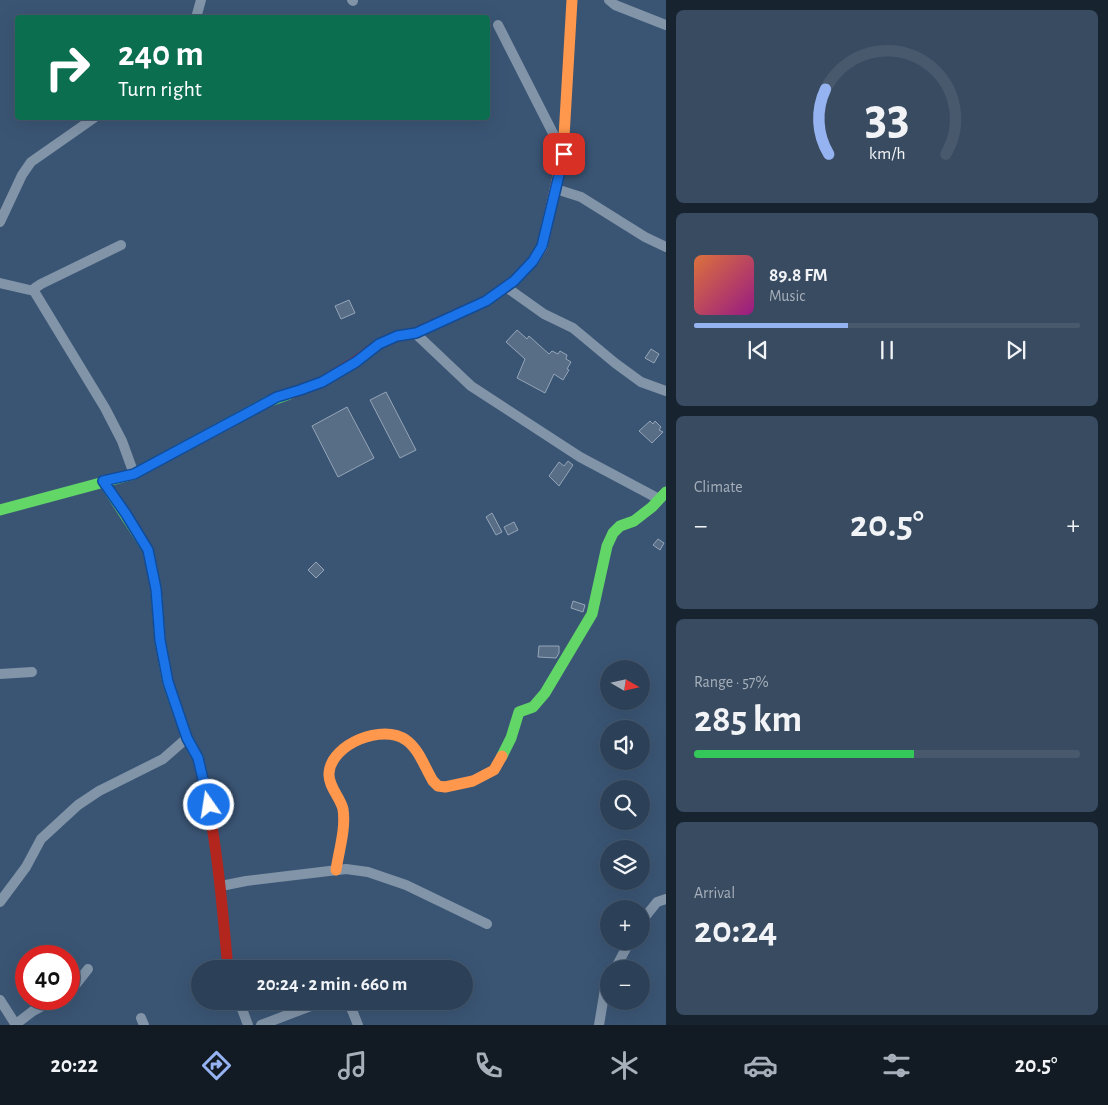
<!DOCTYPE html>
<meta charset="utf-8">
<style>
:root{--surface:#2c4057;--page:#384b61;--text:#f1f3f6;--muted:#a6afba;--line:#48596d;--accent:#95b2f1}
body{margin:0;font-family:"Alegreya Sans",sans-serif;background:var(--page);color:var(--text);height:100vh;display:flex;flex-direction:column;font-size:19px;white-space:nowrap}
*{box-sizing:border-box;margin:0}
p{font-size:16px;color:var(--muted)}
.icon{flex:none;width:28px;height:28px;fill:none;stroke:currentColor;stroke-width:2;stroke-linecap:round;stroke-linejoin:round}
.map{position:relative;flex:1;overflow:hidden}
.details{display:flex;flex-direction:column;gap:10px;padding:10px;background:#182330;width:442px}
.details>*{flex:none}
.guide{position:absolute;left:15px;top:15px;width:475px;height:105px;border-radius:5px;box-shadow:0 5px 20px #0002,0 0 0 1px var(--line);background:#0b6e4f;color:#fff;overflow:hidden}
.needle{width:32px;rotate:99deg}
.controls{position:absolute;left:600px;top:660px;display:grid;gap:10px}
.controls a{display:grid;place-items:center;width:50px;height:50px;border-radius:50%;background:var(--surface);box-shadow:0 5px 20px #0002,0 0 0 1px var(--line);font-size:25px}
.speed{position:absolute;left:15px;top:945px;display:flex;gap:10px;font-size:25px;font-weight:700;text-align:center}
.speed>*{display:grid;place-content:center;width:65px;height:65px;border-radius:50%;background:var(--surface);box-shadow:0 5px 20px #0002,0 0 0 1px var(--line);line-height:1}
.speed .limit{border:8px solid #d22;background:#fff;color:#111}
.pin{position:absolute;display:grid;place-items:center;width:42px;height:42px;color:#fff;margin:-21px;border-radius:10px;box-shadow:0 2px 8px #0006}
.me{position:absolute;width:55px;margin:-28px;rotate:347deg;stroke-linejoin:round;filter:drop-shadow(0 0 4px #0008)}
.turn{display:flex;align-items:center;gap:18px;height:105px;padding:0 20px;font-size:22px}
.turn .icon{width:65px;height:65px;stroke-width:2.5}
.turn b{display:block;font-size:35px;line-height:42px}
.big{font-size:38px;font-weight:600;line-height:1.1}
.details .card{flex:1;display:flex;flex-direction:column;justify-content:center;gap:8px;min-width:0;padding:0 18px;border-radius:8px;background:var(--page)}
.details .dial{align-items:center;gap:0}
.dial svg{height:130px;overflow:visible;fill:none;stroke:var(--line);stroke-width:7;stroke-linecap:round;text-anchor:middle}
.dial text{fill:var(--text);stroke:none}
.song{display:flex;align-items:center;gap:15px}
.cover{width:60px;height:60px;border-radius:8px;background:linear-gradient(135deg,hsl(20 70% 55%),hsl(310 70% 35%))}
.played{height:5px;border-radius:2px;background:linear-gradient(90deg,var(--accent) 40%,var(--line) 40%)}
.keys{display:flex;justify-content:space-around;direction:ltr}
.heat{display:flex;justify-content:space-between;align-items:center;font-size:28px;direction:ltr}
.charge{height:8px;border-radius:4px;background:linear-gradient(90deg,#34c759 57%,var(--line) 0)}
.trip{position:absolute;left:191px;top:960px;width:282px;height:50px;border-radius:25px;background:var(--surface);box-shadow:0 5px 20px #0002,0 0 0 1px var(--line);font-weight:600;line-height:50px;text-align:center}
.tabs{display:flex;height:80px;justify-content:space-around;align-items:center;background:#121a23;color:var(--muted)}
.tabs .icon{width:35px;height:35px}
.tabs .on{color:var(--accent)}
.tabs b{font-size:22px;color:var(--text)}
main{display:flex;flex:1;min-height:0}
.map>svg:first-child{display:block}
</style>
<main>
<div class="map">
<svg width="666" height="1025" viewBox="0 0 666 1025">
<rect width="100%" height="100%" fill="#3a5574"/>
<path fill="#586e86" stroke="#95a5b7" d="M349 300 355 313 341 319 335 306Z
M517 330 527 339 529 336 549 354 552 351 558 354 560 351 567 355 566 359 571 362 567 369 569 370 563 380 554 374 545 393 517 378 525 359 506 342Z
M651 349 659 354 654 363 645 358Z
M386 392 416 450 400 458 370 400Z
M347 407 374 458 338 477 312 426Z
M650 421 653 424 655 421 661 427 659 430 663 432 652 443 639 431Z
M568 461 573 465 559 486 549 476 559 462 564 466Z
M492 513 502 532 496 535 486 517Z
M514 522 518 530 508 535 504 527Z
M658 539 664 543 660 550 653 545Z
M316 562 324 570 316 578 308 570Z
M573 601 585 605 583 612 571 608Z
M539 646H559V653L556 658 538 657Z"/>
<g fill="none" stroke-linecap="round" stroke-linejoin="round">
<path stroke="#8194a8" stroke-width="10" d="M352 0 353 1
M609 0 615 5 666 25
M196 18 201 0
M498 25 563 153
M556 189 581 197 645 237 666 247
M0 222 22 175 31 162 94 118
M0 283 34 291
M506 287 544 314 573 328 615 363 641 382 666 391
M34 291 105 408 122 441 134 474
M34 291 35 288 41 284 121 245
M415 333 471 386 580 457 659 499
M0 674 32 672
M221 886 246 881 346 869 368 872 406 885 487 924
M0 902 26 867 41 839 78 805 99 791 163 759 187 738
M641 922 657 902 666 899
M615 969 630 941
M69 990 77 983 88 969
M0 1000 16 1025
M239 1001 248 1025
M346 1001 352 1010 358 1025
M141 1018 144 1025
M16 1024 33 1011 55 999
M261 1025 324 1001
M599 1025 605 989 609 981"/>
<path stroke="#63d668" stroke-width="11" d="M103 481 148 550 156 589 160 640 168 683 187 738 198 758 202 775
M0 510 134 474 267 402 292 393
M502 756 511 738 519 712 533 707 545 693 592 614 607 546 613 533 620 526 634 521 652 507 666 492"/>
<path stroke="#ff974d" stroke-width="11" d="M506 287 514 281 533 261 542 247 563 154 572 0
M336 870C339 850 346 829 343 809 340 797 328 786 329 773 331 744 383 723 406 740 419 749 425 768 433 781L438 786 445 787 473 781 494 770 502 756"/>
<path stroke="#b3261e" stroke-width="11" d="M292 393 322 382 356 361 379 344 397 336 415 333 486 301 506 287
M202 775C217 839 222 904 228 969"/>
</g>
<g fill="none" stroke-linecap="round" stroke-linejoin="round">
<defs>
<path id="route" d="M209 805 198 758 187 738 168 682 160 640 156 589 148 550 126 514 103 481 134 474 277 397 300 390 322 382 356 362 379 344 397 336 416 333 486 301 514 281 533 261 542 246 564 154"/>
</defs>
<use href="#route" stroke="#114b97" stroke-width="12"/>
<use href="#route" stroke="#1a73e8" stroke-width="9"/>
</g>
</svg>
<div class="controls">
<a><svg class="needle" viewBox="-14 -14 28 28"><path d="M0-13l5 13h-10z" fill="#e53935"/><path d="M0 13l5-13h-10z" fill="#a6afba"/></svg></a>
<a><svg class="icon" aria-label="sound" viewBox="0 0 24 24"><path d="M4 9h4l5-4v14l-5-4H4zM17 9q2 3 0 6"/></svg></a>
<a><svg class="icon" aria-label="search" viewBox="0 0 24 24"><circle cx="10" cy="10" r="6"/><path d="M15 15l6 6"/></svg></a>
<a><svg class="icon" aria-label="layers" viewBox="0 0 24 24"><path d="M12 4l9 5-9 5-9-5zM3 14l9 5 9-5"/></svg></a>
<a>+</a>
<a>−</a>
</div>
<div class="speed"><div class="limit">40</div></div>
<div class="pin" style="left:564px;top:154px;background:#d93025"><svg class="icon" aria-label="arrive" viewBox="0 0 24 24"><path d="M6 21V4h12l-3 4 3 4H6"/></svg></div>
<svg class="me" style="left:209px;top:805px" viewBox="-20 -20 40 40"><circle r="17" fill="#1a73e8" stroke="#fff" stroke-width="3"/><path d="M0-11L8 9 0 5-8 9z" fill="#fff"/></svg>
<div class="trip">20:24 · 2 min · 660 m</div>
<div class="guide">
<div class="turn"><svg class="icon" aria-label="right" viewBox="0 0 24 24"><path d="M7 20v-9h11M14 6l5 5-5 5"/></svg><div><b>240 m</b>Turn right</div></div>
</div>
</div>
<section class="details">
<div class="card dial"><svg viewBox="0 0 100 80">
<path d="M14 69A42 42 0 1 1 86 69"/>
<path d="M14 69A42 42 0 0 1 12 29" stroke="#95b2f1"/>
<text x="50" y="56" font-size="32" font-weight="700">33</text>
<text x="50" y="72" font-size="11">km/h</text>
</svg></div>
<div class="card">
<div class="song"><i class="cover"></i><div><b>89.8 FM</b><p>Music</p></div></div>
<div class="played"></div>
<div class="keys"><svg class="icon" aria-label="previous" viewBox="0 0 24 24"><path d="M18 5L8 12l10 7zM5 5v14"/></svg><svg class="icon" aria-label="pause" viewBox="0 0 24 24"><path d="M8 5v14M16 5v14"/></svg><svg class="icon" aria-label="next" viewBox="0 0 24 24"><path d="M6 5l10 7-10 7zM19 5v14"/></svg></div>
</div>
<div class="card"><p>Climate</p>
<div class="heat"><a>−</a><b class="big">20.5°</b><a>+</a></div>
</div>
<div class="card"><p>Range · 57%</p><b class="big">285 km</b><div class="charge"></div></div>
<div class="card"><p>Arrival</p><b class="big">20:24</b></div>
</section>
</main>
<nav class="tabs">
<b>20:22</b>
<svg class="icon on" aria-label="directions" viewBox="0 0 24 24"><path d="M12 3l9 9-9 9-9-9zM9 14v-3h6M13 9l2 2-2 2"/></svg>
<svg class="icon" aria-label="music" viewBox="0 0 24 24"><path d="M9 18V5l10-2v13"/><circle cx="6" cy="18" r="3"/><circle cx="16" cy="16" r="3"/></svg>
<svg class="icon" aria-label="phone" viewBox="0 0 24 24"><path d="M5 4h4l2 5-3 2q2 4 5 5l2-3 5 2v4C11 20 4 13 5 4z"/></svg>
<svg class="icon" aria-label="climate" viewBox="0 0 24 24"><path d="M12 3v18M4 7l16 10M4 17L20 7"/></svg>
<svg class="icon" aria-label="car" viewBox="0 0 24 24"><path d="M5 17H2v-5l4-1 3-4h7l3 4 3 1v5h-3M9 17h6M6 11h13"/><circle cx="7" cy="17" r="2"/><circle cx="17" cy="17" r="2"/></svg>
<svg class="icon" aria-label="filters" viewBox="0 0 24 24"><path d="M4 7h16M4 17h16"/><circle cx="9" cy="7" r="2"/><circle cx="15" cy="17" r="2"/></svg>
<b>20.5°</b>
</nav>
